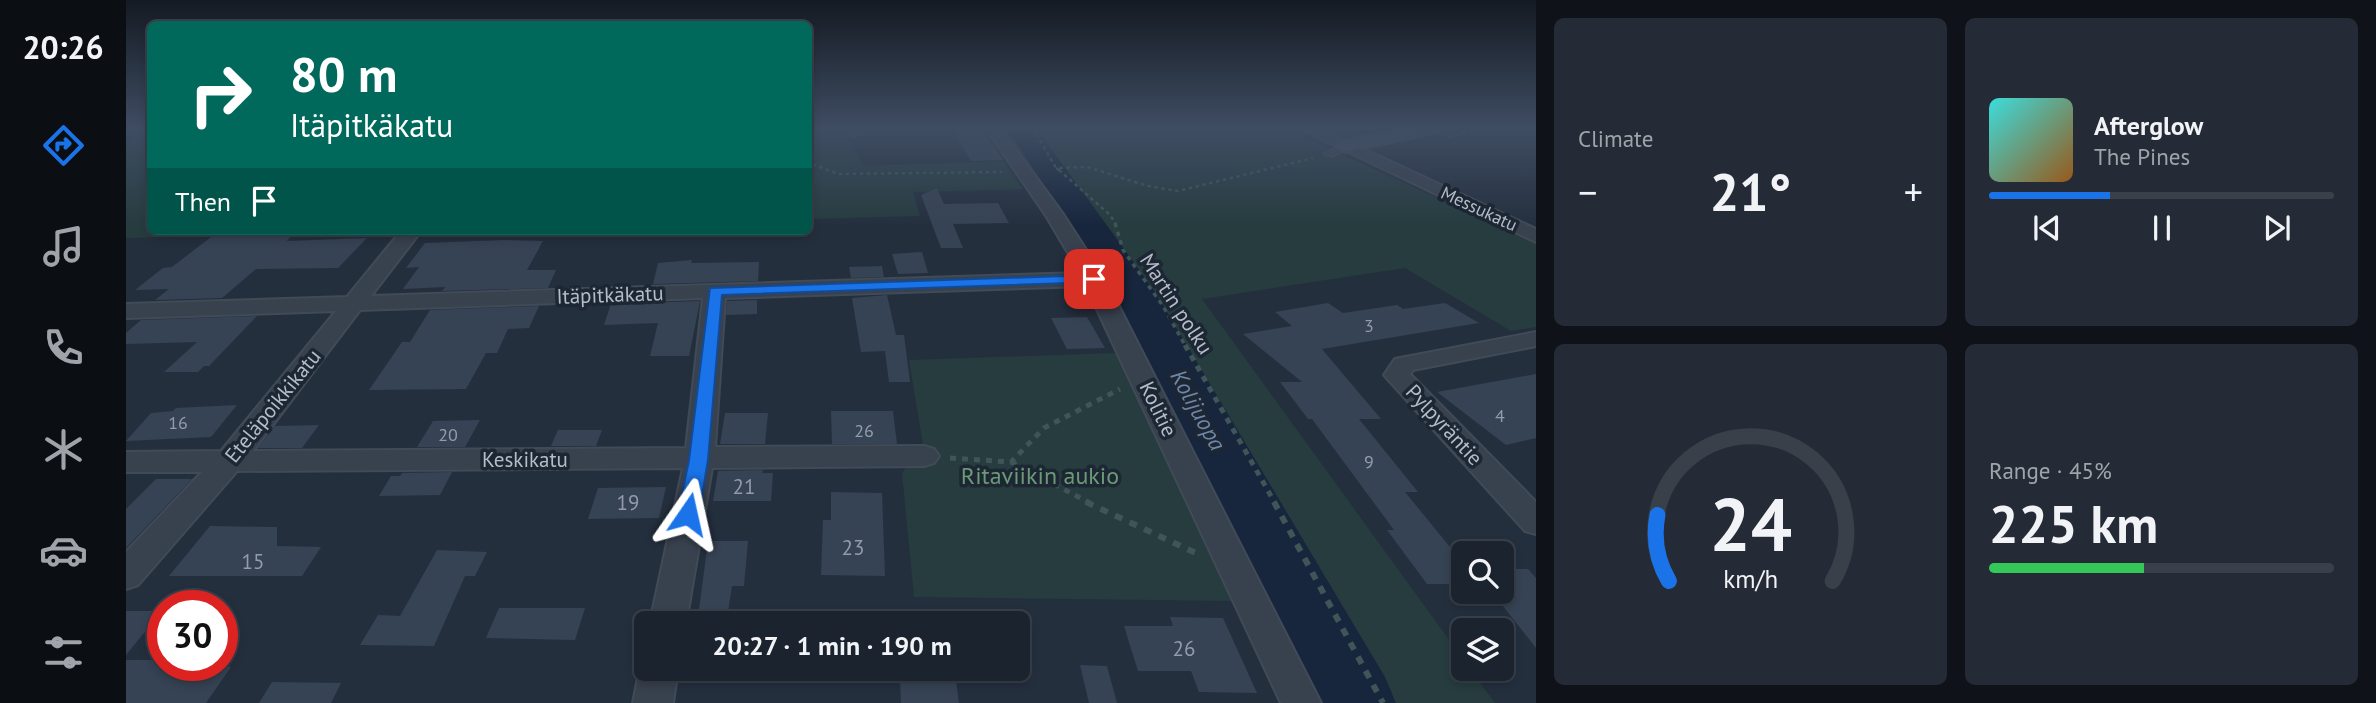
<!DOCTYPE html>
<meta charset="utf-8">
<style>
:root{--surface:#1b232e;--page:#242b36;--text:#f1f3f6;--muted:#a0a4aa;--line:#39404a;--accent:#1a73e8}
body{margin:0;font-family:"PT Sans",sans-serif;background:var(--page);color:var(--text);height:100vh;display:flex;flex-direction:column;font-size:26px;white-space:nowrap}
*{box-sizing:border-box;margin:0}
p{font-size:23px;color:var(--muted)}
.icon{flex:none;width:38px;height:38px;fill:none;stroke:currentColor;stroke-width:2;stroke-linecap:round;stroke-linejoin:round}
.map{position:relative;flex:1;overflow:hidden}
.side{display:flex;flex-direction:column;gap:18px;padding:18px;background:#0f1319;width:840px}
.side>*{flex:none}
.banner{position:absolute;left:21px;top:21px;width:665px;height:214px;border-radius:10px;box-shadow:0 4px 10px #0003,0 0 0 2px var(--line);background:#00695c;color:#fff;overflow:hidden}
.controls{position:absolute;left:1325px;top:541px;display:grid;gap:14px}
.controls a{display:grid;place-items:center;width:63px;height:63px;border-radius:10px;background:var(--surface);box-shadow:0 4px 10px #0003,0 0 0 2px var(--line);font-size:35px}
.speed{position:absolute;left:21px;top:590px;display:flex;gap:14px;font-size:35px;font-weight:700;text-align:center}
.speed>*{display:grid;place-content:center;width:91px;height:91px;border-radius:50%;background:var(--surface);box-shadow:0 4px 10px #0003,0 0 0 2px var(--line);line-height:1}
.speed .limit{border:10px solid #d22;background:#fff;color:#111}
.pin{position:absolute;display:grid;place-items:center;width:60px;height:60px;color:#fff;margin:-30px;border-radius:14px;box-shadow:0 4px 10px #0006}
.me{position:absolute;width:77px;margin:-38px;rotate:11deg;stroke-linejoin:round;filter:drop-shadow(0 0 5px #0008)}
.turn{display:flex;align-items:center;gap:24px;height:147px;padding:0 28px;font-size:32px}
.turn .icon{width:91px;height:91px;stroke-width:2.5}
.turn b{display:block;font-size:49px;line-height:60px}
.then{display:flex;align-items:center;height:66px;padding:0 28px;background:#0003;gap:14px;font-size:26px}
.big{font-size:52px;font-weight:700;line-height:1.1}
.side .card{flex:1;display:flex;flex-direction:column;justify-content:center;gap:10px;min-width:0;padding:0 24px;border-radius:10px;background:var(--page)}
.side .dial{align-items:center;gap:0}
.dial svg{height:182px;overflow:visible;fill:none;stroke:var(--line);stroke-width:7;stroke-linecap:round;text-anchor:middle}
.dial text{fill:var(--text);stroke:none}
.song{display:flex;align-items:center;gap:21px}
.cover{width:84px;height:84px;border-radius:10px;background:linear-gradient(135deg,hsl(180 70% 55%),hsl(30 70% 35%))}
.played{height:7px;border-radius:4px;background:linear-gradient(90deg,var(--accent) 35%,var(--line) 35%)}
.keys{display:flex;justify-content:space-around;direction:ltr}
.heat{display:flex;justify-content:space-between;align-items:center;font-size:38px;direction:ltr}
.charge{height:10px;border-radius:5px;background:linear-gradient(90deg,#34c759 45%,var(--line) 0)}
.side .tiles{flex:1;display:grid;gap:18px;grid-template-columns:repeat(2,1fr)}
.trip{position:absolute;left:508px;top:611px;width:396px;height:70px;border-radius:10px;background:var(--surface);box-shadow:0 4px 10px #0003,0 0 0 2px var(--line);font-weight:700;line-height:70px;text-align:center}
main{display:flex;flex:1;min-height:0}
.menu{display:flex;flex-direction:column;width:126px;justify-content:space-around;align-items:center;background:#0b0e12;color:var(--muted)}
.menu .icon{width:49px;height:49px}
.menu .active{color:var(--accent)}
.menu b{font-size:32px;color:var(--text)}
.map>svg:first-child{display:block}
</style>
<main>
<nav class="menu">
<b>20:26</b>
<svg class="icon active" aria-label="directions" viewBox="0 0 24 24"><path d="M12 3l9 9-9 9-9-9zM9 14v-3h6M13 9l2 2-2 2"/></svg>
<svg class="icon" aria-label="music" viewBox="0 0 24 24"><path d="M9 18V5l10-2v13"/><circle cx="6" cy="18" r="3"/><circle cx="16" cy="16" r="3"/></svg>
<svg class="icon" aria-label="phone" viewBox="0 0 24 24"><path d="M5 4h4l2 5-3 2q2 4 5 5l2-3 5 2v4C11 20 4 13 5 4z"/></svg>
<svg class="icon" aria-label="climate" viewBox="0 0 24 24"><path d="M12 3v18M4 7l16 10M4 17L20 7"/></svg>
<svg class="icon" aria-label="car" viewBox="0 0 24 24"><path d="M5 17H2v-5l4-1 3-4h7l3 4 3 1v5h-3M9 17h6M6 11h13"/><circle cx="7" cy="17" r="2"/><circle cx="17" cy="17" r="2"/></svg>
<svg class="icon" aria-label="filters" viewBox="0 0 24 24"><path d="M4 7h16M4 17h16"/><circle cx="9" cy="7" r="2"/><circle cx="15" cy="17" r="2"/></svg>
</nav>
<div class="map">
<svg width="1410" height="703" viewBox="0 0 1410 703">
<rect width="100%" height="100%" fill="#242f3e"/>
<path fill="#263c3f" d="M682 128H717L738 166 877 161 897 189 787 192 794 216 683 219Z
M878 128H1158L1410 243V327L1385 331 1279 268 1076 299 1337 659V668L1344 669 1369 703H1203L1103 509 984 287 942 217Z
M24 130V231H96L89 236 0 238V145Z
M990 353 1107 601 788 597 776 473 797 445 783 360Z"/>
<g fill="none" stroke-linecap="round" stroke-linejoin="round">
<path fill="#17263c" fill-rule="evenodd" d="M881 128H910L1028 290 1259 677 1270 703H1192L986 290Z"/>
</g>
<path fill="#364354" d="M826 128H855L877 160 845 161Z
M811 188 818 204 872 203 883 223 827 224 837 248H815L795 195Z
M166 235 161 241 241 238 212 268 130 269 96 298 29 300 43 289 9 290 37 268 46 267 85 237Z
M378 240 417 241 401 270H430L422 288 316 291 319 287 277 289 293 267 280 268 299 243Z
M796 252 802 273 772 274 766 254Z
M566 260 565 263 633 262 632 281 527 284 532 263Z
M756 266 758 277 725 278 723 267Z
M761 295 770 335H778L784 382H763L759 351 735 352 726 298Z
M631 300V314L600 315 601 301Z
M574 301 563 356H524L532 323 478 325 485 304Z
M1202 303 1217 313 1271 305 1277 309 1319 303 1353 323 1196 349 1255 419H1233L1292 492H1279L1337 563V584H1301L1261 530H1268L1186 419H1182L1154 382H1176L1117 334 1166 326 1149 312Z
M413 306 403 328 382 329 371 353H360L340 389 243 390 276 342H284L304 310Z
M131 316 83 366H78L72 372H38L71 342 0 344V333L15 320Z
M961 317 979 348 941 349 925 318Z
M1410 374V438L1380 445 1311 392Z
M111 405 85 437 0 441 25 413 47 411 50 408Z
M705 411H767L771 444H706Z
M599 413H642L639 444H594Z
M354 420 339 447H291L307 421Z
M193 425 176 448H132L149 426Z
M432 430H476L470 446H425Z
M637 470 636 473H647L645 501H587L592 471Z
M326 472 314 495 253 496 265 476H274L276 473Z
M30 479H66L0 548V509Z
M540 487 533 518 462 519 472 488Z
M705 492 756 493 759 576 695 575 697 520H705Z
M84 526 151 527V546L195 547 176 576H43Z
M582 541H622L618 586H606L601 618 572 617Z
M311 550 361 552 349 576H339L308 646 234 645 252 615 274 616Z
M1376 569H1402L1410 578V648L1376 605Z
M373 608H459L449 640 360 638Z
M0 611H36L0 655Z
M1044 617 1097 618 1131 693 1073 692 1065 671H1012L998 626H1047Z
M0 660H37V665L105 667 80 703H0Z
M954 665 981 666 991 703H963Z
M801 673H829L833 703H775L774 680 801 681Z
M146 682 215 683 205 703H133Z"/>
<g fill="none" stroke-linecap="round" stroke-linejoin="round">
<defs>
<path id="lane" d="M1217 144 1224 146 1206 156 1199 154Z"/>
<path id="street" d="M719 128H734L736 132 729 136 724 135Z
M860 128H874L937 214 979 279 1195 703H1155L960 286 599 298 589 447 798 446 808 449 813 456 808 463 798 466 586 468 560 623H524L557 468 111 471 12 585 0 589V552L76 472H0V452L95 451 210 311 0 318V304L221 297 275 231H295L245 296 954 273 919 214ZM577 298 560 448 127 451 234 310Z
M1173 128H1192L1410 229V242Z
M1410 332V346L1287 370 1284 374 1410 502V534L1399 531 1258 375 1269 359Z
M519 656 520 668H552L547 703H507L514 668Z"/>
<path id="secondary" d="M1276 128H1314L1311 132 1220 152 1213 150 1209 146 1213 142Z"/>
</defs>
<use href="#lane" stroke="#414a57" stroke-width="4"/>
<use href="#street" stroke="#414a57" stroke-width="4"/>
<use href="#secondary" stroke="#414a57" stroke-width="4"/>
<path stroke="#3f5557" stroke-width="2.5" stroke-dasharray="3.5 3.5" stroke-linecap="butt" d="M907 128 930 168
M1323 137 1362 128
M682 159 686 164 712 174 876 172
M933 170 984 215 990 224
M933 170 930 168 961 167 1022 186 1052 191 1187 158"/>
<path stroke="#3f5557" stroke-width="3.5" stroke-dasharray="4.5 4.5" stroke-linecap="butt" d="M989 223 997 250 1037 306 1060 347"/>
<path stroke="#3f5557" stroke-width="5" stroke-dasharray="6 6" stroke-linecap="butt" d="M1059 345 1149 503
M824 458 885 462 918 428 994 389
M885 462 964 503"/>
<path stroke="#3f5557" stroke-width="6" stroke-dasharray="8 8" stroke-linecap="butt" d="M960 502 1072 554
M1148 502 1257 703"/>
<use href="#lane" fill="#38414e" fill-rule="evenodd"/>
<use href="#street" fill="#38414e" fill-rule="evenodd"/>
<use href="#secondary" fill="#465061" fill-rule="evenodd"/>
</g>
<linearGradient id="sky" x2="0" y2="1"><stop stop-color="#141a22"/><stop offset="0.57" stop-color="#3f4d63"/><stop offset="1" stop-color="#3f4d63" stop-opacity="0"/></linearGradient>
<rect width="1410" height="226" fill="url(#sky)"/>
<path fill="#1a73e8" stroke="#114b97" stroke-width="2" d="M968 275 973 277V282L596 295 582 460 573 514 570 519 562 522 555 519 552 514 563 460 584 288Z"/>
<g text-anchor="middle" stroke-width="7" stroke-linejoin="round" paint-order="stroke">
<g font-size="18" fill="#b4bcc9" stroke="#1d2633">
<text transform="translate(1353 209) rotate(25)" y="6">Messukatu</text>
</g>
<g font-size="18" fill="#929caa">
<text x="1243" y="332">3</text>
<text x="1374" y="422">4</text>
<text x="52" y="429">16</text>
<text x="738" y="437">26</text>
<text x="322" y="441">20</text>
<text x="1243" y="468">9</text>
</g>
<g font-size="21" fill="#b4bcc9" stroke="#1d2633">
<text transform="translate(484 295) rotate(-2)" y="7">Itäpitkäkatu</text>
<text transform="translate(1050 304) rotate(57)" y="7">Martin polku</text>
<text transform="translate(147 406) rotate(-51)" y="7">Eteläpoikkikatu</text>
<text transform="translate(1032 409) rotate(64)" y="7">Kolitie</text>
<text transform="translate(1318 425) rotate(47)" y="7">Pylpyräntie</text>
<text x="399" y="467">Keskikatu</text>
</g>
<g font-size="21" fill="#929caa">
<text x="618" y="494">21</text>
<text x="502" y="510">19</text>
<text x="727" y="555">23</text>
<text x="127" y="569">15</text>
<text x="1058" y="656">26</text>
</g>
<g font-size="23" font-style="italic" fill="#6d86a8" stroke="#1d2633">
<text transform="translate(1072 410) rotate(61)" y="8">Kolijuopa</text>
</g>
<g font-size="24" fill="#6b9a76" stroke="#1d2633">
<text x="914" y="484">Ritaviikin aukio</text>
</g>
</g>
</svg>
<div class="controls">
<a><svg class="icon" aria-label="search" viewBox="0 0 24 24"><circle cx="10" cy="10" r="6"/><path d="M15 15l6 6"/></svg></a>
<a><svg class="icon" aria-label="layers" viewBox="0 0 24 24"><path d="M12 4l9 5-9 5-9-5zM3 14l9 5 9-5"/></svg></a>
</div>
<div class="speed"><div class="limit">30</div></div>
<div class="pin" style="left:968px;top:279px;background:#d93025"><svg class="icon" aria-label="arrive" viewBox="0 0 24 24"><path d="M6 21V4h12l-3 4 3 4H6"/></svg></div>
<svg class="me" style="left:562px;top:514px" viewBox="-20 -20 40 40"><path d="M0-17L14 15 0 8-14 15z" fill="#1a73e8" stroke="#fff" stroke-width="4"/></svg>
<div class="trip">20:27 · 1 min · 190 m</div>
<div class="banner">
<div class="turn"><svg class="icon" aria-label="right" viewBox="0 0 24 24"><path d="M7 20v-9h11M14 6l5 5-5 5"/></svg><div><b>80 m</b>Itäpitkäkatu</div></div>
<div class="then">Then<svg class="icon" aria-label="arrive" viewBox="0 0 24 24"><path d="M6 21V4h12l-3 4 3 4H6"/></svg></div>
</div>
</div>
<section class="side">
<div class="tiles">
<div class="card"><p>Climate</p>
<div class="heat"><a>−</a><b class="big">21°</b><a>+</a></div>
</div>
<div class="card">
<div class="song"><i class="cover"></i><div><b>Afterglow</b><p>The Pines</p></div></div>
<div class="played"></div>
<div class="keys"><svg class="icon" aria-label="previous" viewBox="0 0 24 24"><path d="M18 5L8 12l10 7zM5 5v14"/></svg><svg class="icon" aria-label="pause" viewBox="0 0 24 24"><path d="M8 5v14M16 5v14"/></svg><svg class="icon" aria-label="next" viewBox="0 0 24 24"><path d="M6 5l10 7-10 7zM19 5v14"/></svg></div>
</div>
<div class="card dial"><svg viewBox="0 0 100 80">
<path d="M14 69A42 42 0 1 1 86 69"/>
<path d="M14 69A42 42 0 0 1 9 40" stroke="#1a73e8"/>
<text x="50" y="56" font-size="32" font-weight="700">24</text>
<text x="50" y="72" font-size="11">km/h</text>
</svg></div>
<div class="card"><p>Range · 45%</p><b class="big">225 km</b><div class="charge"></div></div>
</div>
</section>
</main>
